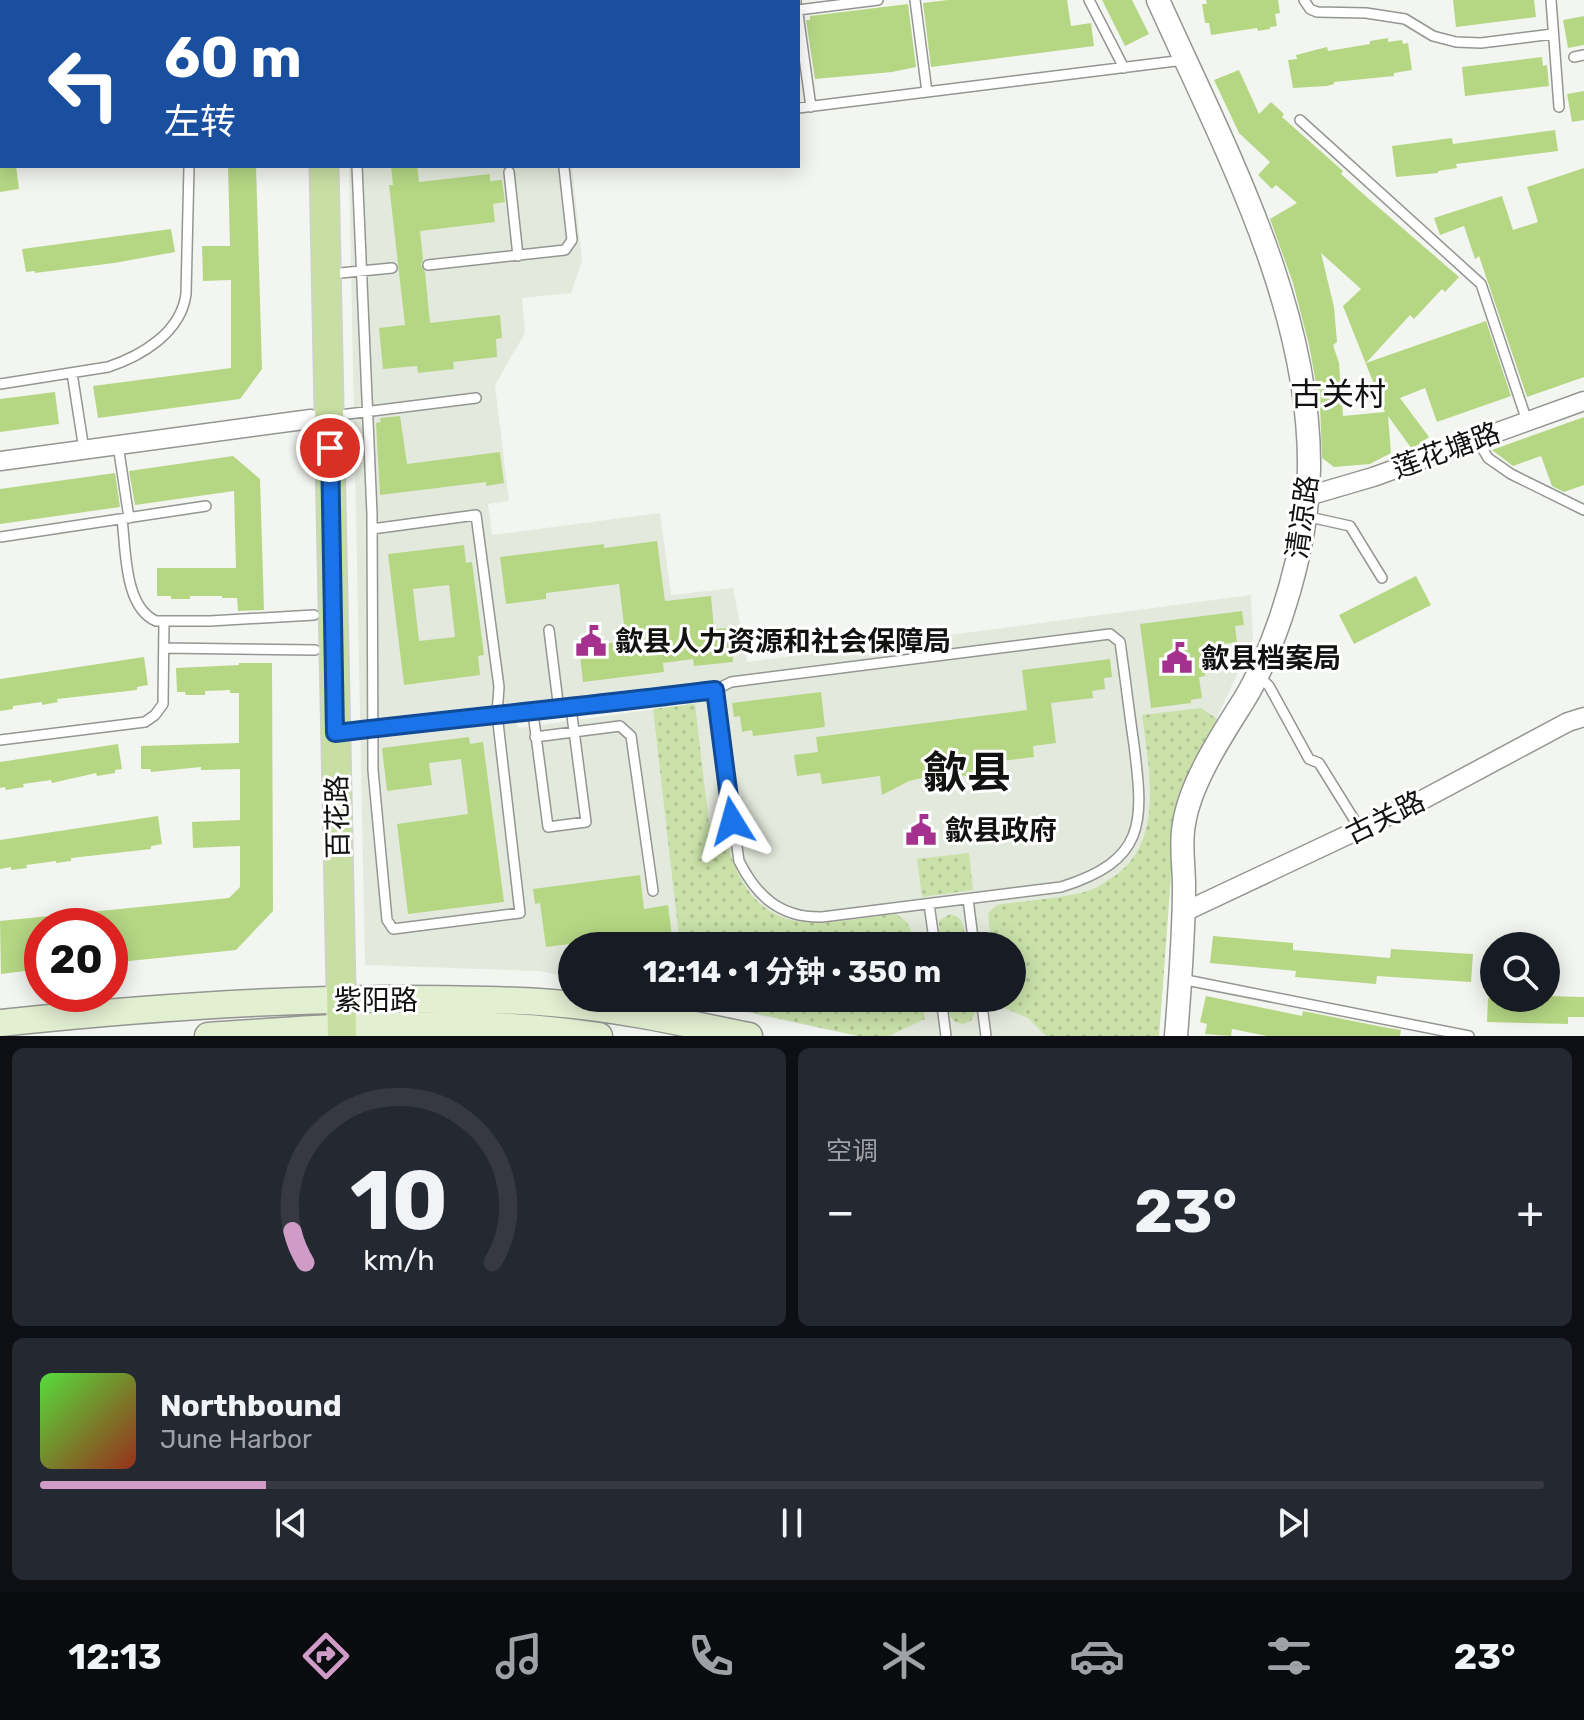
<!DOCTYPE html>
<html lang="zh">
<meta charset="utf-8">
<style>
:root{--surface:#171b24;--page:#242831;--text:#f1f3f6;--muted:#9ea1a6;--line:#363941;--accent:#ce9cc7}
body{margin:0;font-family:Rubik,"Noto Sans SC",sans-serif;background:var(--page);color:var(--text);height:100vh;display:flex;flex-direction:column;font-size:30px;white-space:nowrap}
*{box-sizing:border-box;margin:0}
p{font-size:26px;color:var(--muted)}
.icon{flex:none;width:44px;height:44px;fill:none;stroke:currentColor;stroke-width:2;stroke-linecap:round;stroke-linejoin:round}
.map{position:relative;height:1036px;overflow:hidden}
.details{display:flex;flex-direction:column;gap:12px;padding:12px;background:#0d0f14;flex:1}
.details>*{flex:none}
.guide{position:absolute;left:0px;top:0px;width:800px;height:168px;box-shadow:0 4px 20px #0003;background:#1a4fa0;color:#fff;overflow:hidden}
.tools{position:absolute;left:1480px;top:932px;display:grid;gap:16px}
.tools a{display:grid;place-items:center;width:80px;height:80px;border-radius:50%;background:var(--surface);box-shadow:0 4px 20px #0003;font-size:40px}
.speed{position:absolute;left:24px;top:908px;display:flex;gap:16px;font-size:40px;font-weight:700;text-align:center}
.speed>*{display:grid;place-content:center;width:104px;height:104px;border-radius:50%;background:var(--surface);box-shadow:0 4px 20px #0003;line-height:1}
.speed .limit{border:12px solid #d22;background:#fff;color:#111}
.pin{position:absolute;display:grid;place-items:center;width:68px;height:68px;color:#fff;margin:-34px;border:4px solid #fff;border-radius:50%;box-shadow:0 2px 8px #0007}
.me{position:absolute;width:88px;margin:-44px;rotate:352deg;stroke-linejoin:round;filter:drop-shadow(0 0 6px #0008)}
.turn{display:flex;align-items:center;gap:28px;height:168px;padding:0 32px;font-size:36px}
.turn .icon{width:104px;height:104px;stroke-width:2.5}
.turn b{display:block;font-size:56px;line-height:68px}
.big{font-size:60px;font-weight:700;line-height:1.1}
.details .card{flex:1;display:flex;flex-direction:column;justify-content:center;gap:12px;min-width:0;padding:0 28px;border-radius:12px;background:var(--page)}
.details .dial{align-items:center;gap:0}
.dial svg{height:208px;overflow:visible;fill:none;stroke:var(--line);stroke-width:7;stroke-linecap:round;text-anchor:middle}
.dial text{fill:var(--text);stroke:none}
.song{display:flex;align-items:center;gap:24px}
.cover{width:96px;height:96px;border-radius:12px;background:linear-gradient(135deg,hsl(110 70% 55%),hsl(10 70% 35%))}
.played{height:8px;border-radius:4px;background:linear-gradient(90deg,var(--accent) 15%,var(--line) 15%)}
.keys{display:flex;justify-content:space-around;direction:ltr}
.heat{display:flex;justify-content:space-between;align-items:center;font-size:44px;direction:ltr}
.details .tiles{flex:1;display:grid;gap:12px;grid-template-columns:1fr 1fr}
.card:last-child{grid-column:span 2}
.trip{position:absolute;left:558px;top:932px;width:468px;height:80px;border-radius:40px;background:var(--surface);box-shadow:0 4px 20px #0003;font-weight:700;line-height:80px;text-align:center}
.dock{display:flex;height:128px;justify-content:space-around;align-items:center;background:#090b0e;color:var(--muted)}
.dock .icon{width:56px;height:56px}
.dock .current{color:var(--accent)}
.dock b{font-size:36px;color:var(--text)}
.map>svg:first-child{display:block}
</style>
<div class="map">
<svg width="1584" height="1036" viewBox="0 0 1584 1036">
<defs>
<pattern id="grass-dots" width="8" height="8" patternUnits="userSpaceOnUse" patternTransform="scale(2)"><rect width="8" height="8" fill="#cae2aa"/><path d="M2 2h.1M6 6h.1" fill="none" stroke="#acc191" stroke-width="1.8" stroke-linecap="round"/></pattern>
</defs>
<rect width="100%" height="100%" fill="#f3f5f0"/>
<path fill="#e4e9dd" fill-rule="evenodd" d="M349 166H572L582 261 571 293 522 298 525 333 495 385 509 501 488 504 492 535 660 513 671 595 733 588 747 662 1251 595 1253 640 1180 798 1172 862 1159 1036H858L678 998H1012V946H572V978L540 971 365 965ZM683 687 685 705 518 728 514 709Z"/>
<path fill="url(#grass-dots)" d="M695 704 709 824H723C731 868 750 916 802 922 827 925 868 917 895 914 910 921 912 931 914 946H680L653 709Z
M1201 708 1217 719 1180 798 1172 862 1159 1036H1046L1028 1018 999 1006 998 998H1012V946H992L988 913 997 905C1027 900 1060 899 1088 891 1096 889 1103 883 1110 879 1166 845 1149 769 1142 715Z
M969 853 973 890 922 897 917 859Z
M950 914C966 917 964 932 966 946H940L939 921Z
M686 998H922L925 1019 889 1036H858Z
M947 998H973L975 1012 971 1021 963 1024 955 1022 950 1016Z"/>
<path fill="#b5d784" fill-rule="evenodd" d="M948 0H1067L1071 26 1091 23 1094 46 931 67 923 3Z
M1102 0H1132L1149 34 1125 46Z
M1206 0H1278L1280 13 1275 14 1277 26 1270 27V29L1258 31 1257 28 1211 35 1209 23H1205L1202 4H1207Z
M1453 0H1534L1536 17 1456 27Z
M908 4 916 67 892 72 815 79 806 20H810V16Z
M1584 16V45L1568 48 1563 20Z
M1388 38V42L1402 40 1403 44 1408 43 1412 70 1394 73V76L1334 82V84L1327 86 1293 88 1288 60 1297 59 1296 55 1327 47 1328 51 1370 44V41Z
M1542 57 1543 66 1547 65 1549 86 1465 96 1462 67Z
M1239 70 1259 114 1271 102 1284 114 1282 117 1343 171 1341 174 1370 200 1459 277 1445 292 1442 289 1414 319 1410 315 1366 363 1486 321 1511 396 1437 422 1425 388 1400 398 1429 437 1412 449 1388 416 1391 453 1370 464 1334 467 1322 458 1320 406 1309 345 1293 283 1270 219 1297 203 1276 185 1272 189 1258 175 1270 162 1239 133 1214 80ZM1321 253 1361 289 1343 306 1385 412 1343 416 1339 363 1333 345 1337 342 1334 307Z
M1584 91V120L1572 122 1567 94Z
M1555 130 1558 151 1456 164 1457 168 1438 171V173L1396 177 1392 146 1452 138 1453 144Z
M0 166H16L19 189 0 192Z
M228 166H256L262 369 240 399 98 418 93 386 231 368V280L203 281 202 246H230Z
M391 166H417L419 182 490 174V181L502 180 505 202 493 204 495 222 420 231 423 259 421 265 425 272 430 323 500 315 502 338 496 339 497 357 453 362 454 369 418 373 417 366 383 369 379 328 405 325 389 185H393Z
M1584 168V377L1527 397 1479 256 1475 259 1464 226 1440 235 1434 218 1502 196 1513 230 1538 222 1527 187Z
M171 229 175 252 114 263 35 273V271L26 272 22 249Z
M55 392 59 424 0 432V399Z
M400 416 407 464 500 452 504 483 486 486V482L380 495 376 423 381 422 380 418Z
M1584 417V485L1564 492 1552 486 1541 456 1513 466 1492 450Z
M233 456 260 479 264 610 238 611 237 598H222V596H190V599H171V596H157V568H236L234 491 135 505 129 471Z
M115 473 120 507 0 524V489Z
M657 541 665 601 711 596 714 629 740 627 741 646 732 647 733 662 694 666 693 659 663 663 664 672 583 682 579 647 626 641 619 584 546 593V599L506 604 500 557 604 544V548Z
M464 545 466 563 472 562 484 655 478 656 480 675 404 685 388 554ZM449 585 455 637 419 641 413 589Z
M1416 576 1431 605 1354 644 1339 615Z
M1242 611 1244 625 1235 626 1237 642 1202 647 1205 676 1199 677 1202 698 1191 700V703L1151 708 1140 624Z
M144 657 148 685 137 687V690L57 699 58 702 42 705V702L13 706V709L0 711V679Z
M1110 659 1112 677 1104 678 1105 689 1092 691 1093 698 1051 703 1056 743 1033 746 1034 757 986 763 988 781 968 776 935 775 909 781 882 795 880 776 822 784 820 773 797 776 794 755 818 752 816 737 1027 710 1022 670Z
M239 663H272L273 911 236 950 110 963V926H42V969L1 974 0 921 229 898 240 887V846L193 848 192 822 240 820V769L201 770V767L151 772 150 769H141V746L239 743V693H230V690L205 691V695H186L185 692H177L176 668 239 665Z
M821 692 825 727 753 736 752 730 742 732 740 716 734 717 732 703Z
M469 737 470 744 483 742 504 902 408 914 397 824 468 814 461 759 429 763 432 785 387 791 382 748Z
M118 744 122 769 115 770V773L97 776 96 773 52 783 51 780 23 784 24 787 6 790 5 787 0 788V762Z
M158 816 162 844 151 846V849L71 858V861L56 863V861L26 865 27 868 11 870V867L0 869V840Z
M640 875 644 909 668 905 673 946H593L578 943 546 947 540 903 535 904 533 889Z
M1213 936 1293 943V950L1390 958 1391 949 1473 954 1471 982 1377 976 1376 984 1295 977 1296 971 1210 963Z
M1206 996 1302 1016 1303 1011 1383 1027 1401 1030 1400 1036H1267L1232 1029 1231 1036 1205 1034 1207 1024 1200 1022Z
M1546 996 1584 997V1017H1568V1024L1487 1022 1488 998H1546Z"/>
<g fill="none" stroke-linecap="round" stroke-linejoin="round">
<defs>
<path id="service" d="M355 0V2
M435 0V2
M548 0V2
M611 0 612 2
M796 0V2
M915 0 927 92
M1089 0 1124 68
M1304 0 1310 9 1317 12 1366 13 1405 19 1433 36 1456 42 1481 43 1553 34
M1551 0 1559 107
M798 10 878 0
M798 14 811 107
M1574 57 1584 55
M798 108 1184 60
M0 111 2 110
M1300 120 1481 284 1527 421
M357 166 372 514 373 770 387 920 393 929 520 913 497 714 499 687 476 515 372 529
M509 172 518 256
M428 265 565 250 572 240 564 168
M330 274 392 268
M72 373 84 450
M0 384 108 367C141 356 181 333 186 294L189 167
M332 416 476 398
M1477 439 1488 458 1511 474 1584 510
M118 445 129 518
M1305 516 1350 526 1382 578
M122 519C126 550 124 607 156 621H210L314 615
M0 537 206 506
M549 630 559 710
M164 648 315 650
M1258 675 1269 686 1309 759 1319 763 1360 829
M533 713 548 827 586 822 571 708
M340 732 497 714H523L715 690 731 682 1110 634 1120 642C1125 676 1129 711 1134 745 1144 824 1146 860 1061 887L822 917C781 918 757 897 739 861L715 690
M535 737 620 726 631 736 653 891
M0 740 145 722 155 715 163 704 164 621
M968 899 974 946
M929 904 935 946
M1181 979 1469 1036
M941 998 946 1036
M981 998 986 1036"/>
<path id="minor" d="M0 461 311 419
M1308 496 1373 477 1584 401
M1184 912 1424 799 1568 722 1584 717"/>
<path id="tertiary" d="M1158 0C1223 145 1311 306 1309 469 1308 520 1297 569 1281 617 1271 646 1260 674 1244 700 1222 735 1190 783 1184 824 1180 844 1184 866 1184 885 1184 935 1180 986 1176 1036"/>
<path id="secondary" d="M0 1023C133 1009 266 999 400 999 450 999 502 999 552 1003 618 1008 684 1023 749 1036
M208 1036C342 1027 465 1016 599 1036"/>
<path id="primary" d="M303 0V2
M324 166 342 1036"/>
</defs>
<use href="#service" stroke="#949692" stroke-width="12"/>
<use href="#minor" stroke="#949692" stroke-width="21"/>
<use href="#tertiary" stroke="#949692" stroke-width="25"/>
<use href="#secondary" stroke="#949692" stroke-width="29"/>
<use href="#primary" stroke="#d0d0cf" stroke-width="31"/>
<use href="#service" stroke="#fff" stroke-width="9"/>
<use href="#minor" stroke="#fff" stroke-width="18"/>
<use href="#tertiary" stroke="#fff" stroke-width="22"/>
<use href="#secondary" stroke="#e3efd1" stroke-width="26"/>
<use href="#primary" stroke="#c8dfa3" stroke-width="28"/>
</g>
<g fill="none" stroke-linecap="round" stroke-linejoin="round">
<defs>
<path id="route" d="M330 448 335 733C462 718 588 706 715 690L732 821"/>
</defs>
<use href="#route" stroke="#114b97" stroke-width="20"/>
<use href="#route" stroke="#1a73e8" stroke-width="14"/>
</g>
<defs>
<symbol id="civic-bare" viewBox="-9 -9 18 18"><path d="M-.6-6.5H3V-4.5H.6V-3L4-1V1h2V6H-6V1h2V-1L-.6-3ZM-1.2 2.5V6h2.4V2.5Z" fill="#a3318d" stroke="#fff" stroke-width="2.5" paint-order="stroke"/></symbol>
</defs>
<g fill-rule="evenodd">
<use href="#civic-bare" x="569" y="619" width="44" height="44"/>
<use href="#civic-bare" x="1155" y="636" width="44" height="44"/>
<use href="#civic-bare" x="899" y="808" width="44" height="44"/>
</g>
<g text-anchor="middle" stroke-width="6" stroke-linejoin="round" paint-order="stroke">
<g font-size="28" fill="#121311" stroke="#fff">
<text transform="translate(1446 450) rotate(-20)" y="10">莲花塘路</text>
<text transform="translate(1302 517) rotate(-82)" y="10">清凉路</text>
<text transform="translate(337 817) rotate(-91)" y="10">百花路</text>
<text transform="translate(1385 817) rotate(-26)" y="10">古关路</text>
<text x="376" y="1010">紫阳路</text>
</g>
<g font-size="28" font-weight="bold" fill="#121311" stroke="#fff" text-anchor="start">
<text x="615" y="651">歙县人力资源和社会保障局</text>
<text x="1201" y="668">歙县档案局</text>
<text x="945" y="840">歙县政府</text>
</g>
<g font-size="32" fill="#121311" stroke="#fff">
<text x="1338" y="405">古关村</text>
</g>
<g font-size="44" font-weight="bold" fill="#121311" stroke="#fff">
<text x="967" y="788">歙县</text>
</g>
</g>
</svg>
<div class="tools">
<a><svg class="icon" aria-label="search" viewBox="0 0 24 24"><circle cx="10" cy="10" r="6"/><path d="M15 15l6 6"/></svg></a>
</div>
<div class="speed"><div class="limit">20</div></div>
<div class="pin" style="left:330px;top:448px;background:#d93025"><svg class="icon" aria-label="arrive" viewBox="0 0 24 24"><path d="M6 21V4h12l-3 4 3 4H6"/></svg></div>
<svg class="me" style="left:732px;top:821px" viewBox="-20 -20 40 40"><path d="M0-17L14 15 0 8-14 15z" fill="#1a73e8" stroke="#fff" stroke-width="4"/></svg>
<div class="trip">12:14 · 1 分钟 · 350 m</div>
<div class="guide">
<div class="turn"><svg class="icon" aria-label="left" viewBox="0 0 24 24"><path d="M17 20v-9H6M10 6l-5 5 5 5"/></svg><div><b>60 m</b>左转</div></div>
</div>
</div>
<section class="details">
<div class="tiles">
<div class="card dial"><svg viewBox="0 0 100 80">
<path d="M14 69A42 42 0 1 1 86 69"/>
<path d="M14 69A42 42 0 0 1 9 57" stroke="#ce9cc7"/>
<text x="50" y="56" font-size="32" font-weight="700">10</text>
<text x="50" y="72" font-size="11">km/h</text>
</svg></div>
<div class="card"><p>空调</p>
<div class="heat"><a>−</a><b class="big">23°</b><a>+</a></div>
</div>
<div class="card">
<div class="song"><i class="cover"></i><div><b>Northbound</b><p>June Harbor</p></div></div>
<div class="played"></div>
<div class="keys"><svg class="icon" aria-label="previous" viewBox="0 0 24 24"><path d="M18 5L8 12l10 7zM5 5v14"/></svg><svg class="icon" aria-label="pause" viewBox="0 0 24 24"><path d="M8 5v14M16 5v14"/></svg><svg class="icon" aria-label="next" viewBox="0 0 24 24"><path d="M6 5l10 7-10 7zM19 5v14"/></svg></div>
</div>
</div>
</section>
<nav class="dock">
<b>12:13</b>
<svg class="icon current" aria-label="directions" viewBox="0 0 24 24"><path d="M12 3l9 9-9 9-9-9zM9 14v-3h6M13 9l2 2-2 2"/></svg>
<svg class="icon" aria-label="music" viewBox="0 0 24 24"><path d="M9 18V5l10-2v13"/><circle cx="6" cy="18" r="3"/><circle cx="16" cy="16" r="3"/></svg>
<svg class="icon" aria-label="phone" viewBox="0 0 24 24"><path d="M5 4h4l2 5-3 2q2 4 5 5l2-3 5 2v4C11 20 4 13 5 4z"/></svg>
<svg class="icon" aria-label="climate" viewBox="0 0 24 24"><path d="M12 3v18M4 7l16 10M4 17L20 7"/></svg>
<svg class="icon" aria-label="car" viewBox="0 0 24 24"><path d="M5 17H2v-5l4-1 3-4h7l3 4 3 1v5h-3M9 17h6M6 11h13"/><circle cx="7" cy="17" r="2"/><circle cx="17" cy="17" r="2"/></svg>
<svg class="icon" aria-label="filters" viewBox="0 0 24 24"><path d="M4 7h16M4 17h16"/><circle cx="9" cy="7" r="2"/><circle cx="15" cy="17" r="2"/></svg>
<b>23°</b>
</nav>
